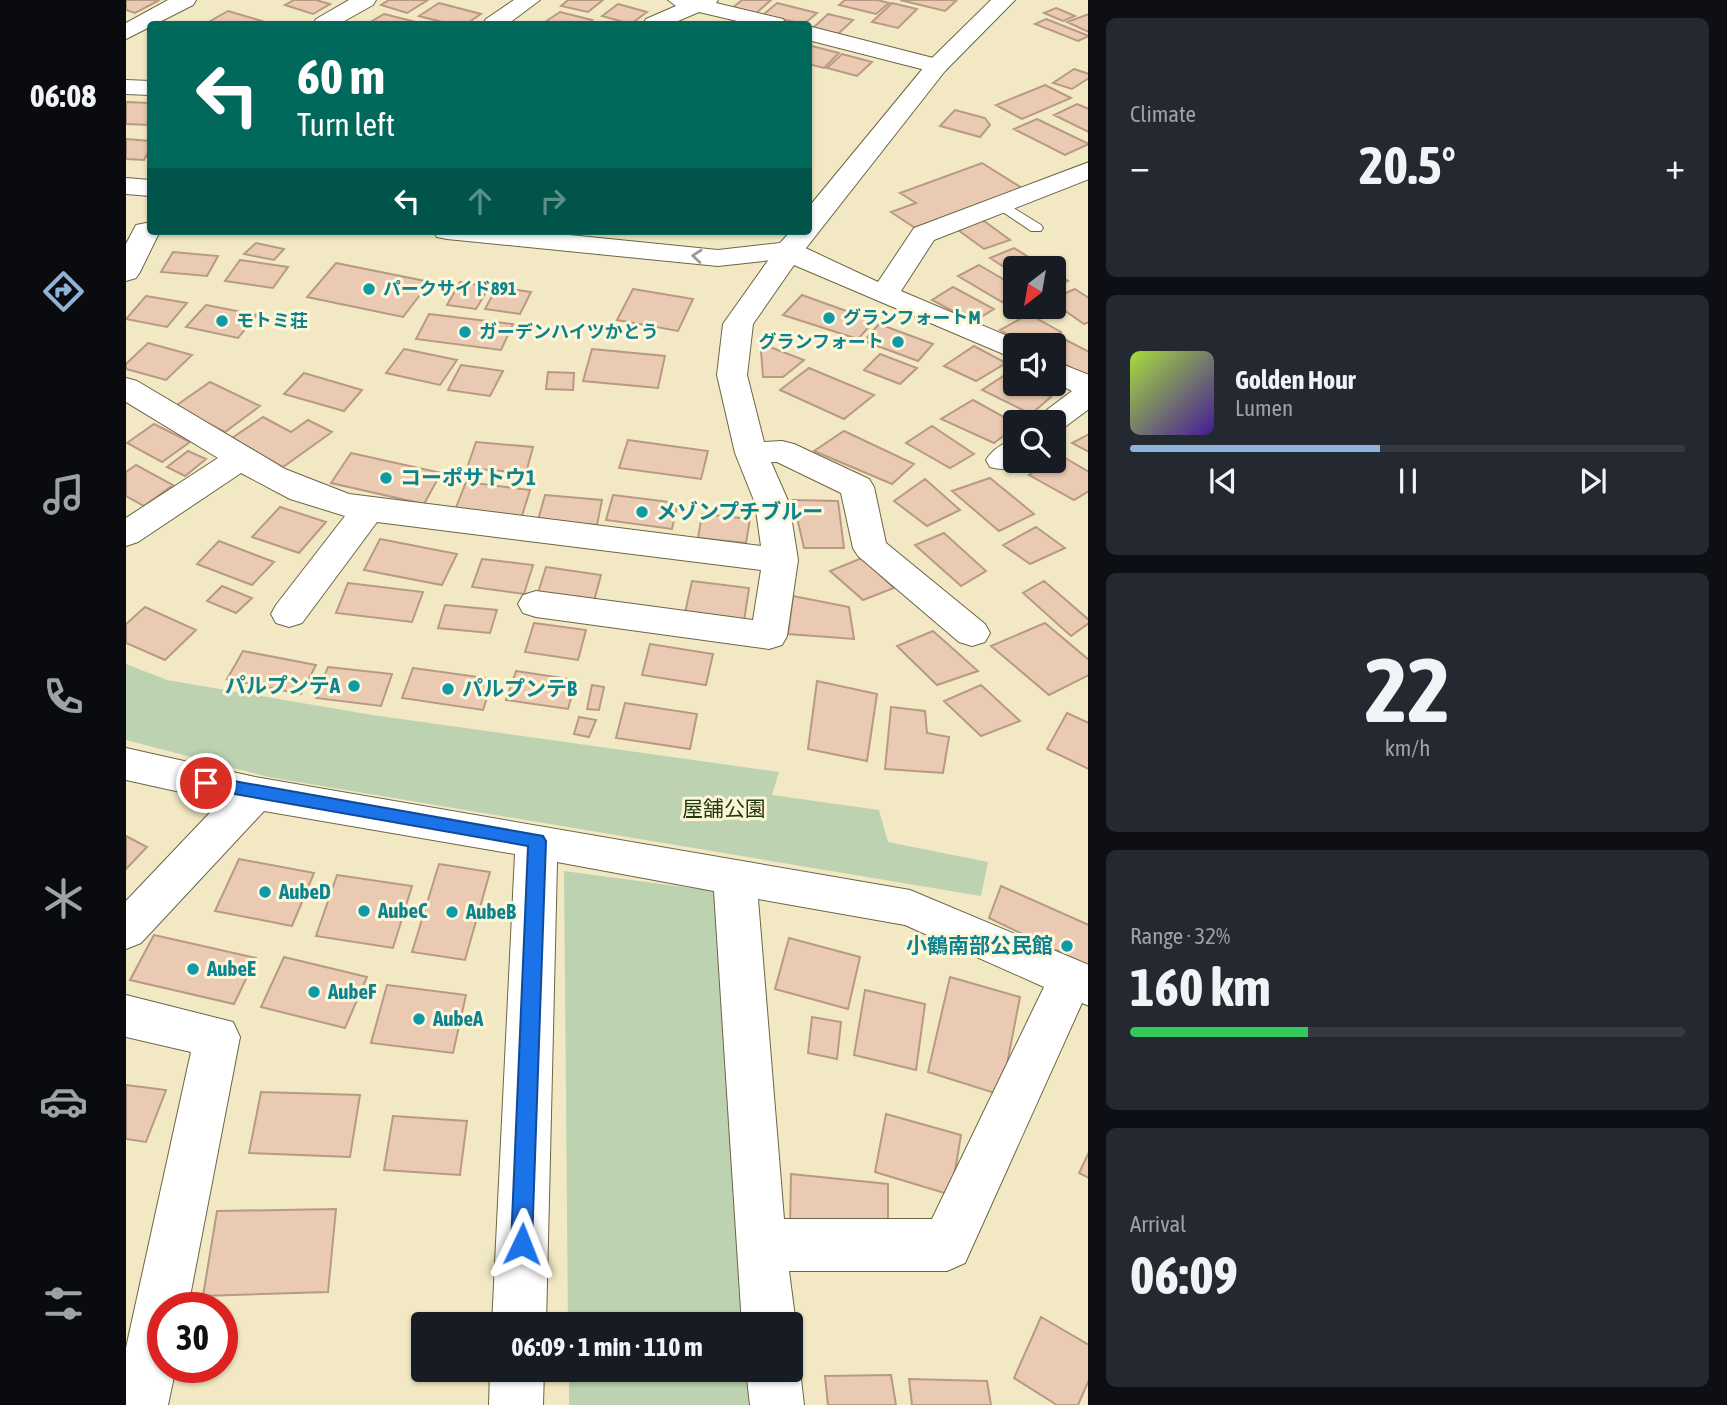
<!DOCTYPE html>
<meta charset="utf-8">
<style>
:root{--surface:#171b24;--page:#242831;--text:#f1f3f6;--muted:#9ea1a6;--line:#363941;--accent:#8fb3d8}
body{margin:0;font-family:"Asap Condensed","Noto Sans JP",sans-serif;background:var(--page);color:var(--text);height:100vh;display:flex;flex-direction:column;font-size:26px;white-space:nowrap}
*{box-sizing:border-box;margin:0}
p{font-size:23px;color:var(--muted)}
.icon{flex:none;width:38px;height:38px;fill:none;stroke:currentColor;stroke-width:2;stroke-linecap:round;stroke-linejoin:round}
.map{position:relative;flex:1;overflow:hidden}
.panel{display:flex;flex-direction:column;gap:18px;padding:18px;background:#0d0f14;width:639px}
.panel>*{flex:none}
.top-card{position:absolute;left:21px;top:21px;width:665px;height:214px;border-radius:7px;box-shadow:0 2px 5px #0004;background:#00695c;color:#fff;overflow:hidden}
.needle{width:46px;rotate:211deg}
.buttons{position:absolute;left:877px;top:256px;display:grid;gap:14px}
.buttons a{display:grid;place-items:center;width:63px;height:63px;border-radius:7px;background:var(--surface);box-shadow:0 2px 5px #0004;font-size:35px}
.speed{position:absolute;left:21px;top:1292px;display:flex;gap:14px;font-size:35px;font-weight:700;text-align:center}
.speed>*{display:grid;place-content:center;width:91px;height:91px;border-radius:50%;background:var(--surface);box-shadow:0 2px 5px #0004;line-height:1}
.speed .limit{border:10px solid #d22;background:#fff;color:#111}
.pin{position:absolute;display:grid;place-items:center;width:60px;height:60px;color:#fff;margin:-30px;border:4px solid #fff;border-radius:50%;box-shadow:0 2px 7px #0007}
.me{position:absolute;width:77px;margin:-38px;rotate:2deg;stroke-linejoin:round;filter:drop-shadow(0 0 5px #0008)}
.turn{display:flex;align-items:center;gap:24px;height:147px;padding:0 35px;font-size:32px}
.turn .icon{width:91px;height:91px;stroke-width:2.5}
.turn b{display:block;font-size:49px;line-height:60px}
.lanes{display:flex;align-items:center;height:66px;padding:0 35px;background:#0003;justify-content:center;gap:35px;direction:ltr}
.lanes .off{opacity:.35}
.big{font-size:52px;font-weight:700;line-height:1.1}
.panel .tile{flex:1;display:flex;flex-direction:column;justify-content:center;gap:10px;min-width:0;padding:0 24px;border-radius:10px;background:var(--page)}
.panel .dial{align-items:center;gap:0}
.dial b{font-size:91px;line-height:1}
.song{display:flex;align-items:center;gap:21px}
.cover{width:84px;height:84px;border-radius:10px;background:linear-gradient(135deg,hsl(80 70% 55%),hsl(260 70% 35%))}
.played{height:7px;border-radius:4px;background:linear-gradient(90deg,var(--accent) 45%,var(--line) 45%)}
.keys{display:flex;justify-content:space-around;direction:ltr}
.heat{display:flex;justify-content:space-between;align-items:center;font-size:38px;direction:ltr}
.charge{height:10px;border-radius:5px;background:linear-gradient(90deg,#34c759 32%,var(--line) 0)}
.trip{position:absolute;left:285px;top:1312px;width:392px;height:70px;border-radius:7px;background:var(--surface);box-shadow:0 2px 5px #0004;font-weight:700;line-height:70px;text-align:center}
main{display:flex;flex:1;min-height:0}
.dock{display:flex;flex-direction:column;width:126px;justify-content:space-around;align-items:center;background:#090b0e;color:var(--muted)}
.dock .icon{width:49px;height:49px}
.dock .on{color:var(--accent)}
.dock b{font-size:32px;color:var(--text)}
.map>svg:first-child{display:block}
</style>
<main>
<nav class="dock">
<b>06:08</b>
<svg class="icon on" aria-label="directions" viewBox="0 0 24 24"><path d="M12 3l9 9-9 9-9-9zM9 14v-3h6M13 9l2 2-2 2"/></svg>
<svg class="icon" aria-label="music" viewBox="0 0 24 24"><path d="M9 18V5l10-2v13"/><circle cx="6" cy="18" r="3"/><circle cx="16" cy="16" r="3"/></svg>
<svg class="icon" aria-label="phone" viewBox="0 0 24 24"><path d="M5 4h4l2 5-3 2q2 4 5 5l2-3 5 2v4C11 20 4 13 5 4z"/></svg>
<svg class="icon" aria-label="climate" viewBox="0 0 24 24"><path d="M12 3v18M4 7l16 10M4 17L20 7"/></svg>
<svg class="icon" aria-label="car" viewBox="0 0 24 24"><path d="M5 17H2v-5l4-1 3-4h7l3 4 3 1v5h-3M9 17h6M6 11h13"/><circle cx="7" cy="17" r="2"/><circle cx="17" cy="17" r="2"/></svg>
<svg class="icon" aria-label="filters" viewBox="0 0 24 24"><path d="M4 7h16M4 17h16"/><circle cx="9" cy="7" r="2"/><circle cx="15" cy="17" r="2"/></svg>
</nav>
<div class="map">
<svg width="963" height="1405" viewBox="0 0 963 1405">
<rect width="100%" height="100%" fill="#f2e9c4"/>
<path fill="#bcd2b1" d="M0 664 41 680 246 715 653 772 646 795 753 810 762 842 862 862 855 896 142 777 0 740Z
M438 871 588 891 619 1325H442Z
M443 1370H623L625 1405H443Z"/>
<path fill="#eacab2" stroke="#b89a83" stroke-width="2" d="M0 0H27L32 1 9 13 0 10Z
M168 0H190L204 4 187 14 159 5Z
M263 0H302L281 13 255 5Z
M442 0H477L462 12 435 6Z
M616 0H645L628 15 605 9Z
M719 0H752L763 3 750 14 713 5Z
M774 0H825L830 1 819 11Z
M313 3 355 14 340 24H324L293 16Z
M651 3 691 13 678 24 637 15Z
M766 3 791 9 772 28 746 22Z
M492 4 521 12 505 24 476 16Z
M930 8 949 16 937 21 918 13Z
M102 11 146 24H79Z
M434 12 466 20 460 24H416Z
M258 14 298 24H241Z
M702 14 727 20 712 34 687 28Z
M963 14V32L941 22Z
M920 19 963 36 952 41 909 24Z
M682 45 713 53 698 68 682 64Z
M716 54 746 62 731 76 701 68Z
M948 69 963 74V78L946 89 927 83Z
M919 85 945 98 896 119 870 105Z
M0 102 24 103V125L0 124Z
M951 104 963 109V132L928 115Z
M829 110 859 118 864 125 854 137 814 126Z
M911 119 963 144 939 155 888 129Z
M0 139 24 141V149L18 160 0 159Z
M856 163 896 188 789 228 765 212 790 203 774 193Z
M854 218 884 240 858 249 828 227Z
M130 243 158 249 148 260 118 254Z
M888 248 920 268H889V274L864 258Z
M47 252 92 256 81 276 35 272Z
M114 260 162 267 147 288 99 281Z
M210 263 304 282 277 317 181 297Z
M853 265 889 286V295L876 302 832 276Z
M928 272 942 281 928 288Z
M334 282 363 287 350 309 321 305Z
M371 287 405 292 394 314 359 309Z
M827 287 868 309 847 322 806 300Z
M507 289 567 299 552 331 491 320Z
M949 289 963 298V322L958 324 928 303V298Z
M676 295 748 321 732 339 657 315Z
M20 296 61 303 41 327 0 319Z
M80 305 131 315 112 338 60 327Z
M303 314 387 324 375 350 290 339Z
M903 314 935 332 913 345H900L874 330Z
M753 324 807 344 792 361 738 341Z
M940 340 963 352V378L928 358V348Z
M22 343 66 355 40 380 0 369V364Z
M848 346 880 363 850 381 818 366Z
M644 347 678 360 657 377H637L635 351Z
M278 349 331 360 314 385 260 373Z
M466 349 539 356 532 388 457 381Z
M754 354 791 368 774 384 738 370Z
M335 365 377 371 364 396 322 390Z
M683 368 748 395 718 419 654 390Z
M422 372 448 373 447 390 420 389Z
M178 373 236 390 218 411 158 394Z
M879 375 889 380V383H896L925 397 905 414 856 390Z
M84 382 134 406 99 432 48 407Z
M847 400 889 423V427L868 443 815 419Z
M137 417 165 432 182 420 206 432 157 467 106 438Z
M28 424 64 442 36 462 1 443Z
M806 426 848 454 824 468 780 443Z
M718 431 788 464 766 484 688 451Z
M963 434V452L946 443Z
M502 440 582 451 575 479 493 468Z
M350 442 407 447 400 473 341 468Z
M62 451 80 459 59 476 41 467Z
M225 453 315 473 298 504 205 483Z
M934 455 963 472V491L948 500 903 475Z
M10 465 47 485 18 506 0 496V472Z
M864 478 908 514 873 531 826 491Z
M799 479 834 510 801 526 768 501Z
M340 482 404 490 395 519 329 510Z
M419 495 476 500 471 525 412 520Z
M487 495 552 503 546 529 480 520Z
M667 500 712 501 718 548H678Z
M154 507 200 522 173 553 126 537Z
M576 514 624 519 620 543 572 538Z
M910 527 939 548 904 564 877 545Z
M818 533 860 571 835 586 789 545Z
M254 539 331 554 316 585 238 570Z
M93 541 148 562 126 585 71 564Z
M736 558 768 588 737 600 704 571Z
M356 559 407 565 398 594 346 587Z
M420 567 475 575 468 601 412 593Z
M566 581 623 588 618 621 559 613Z
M918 581 963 620V623L945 636 897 593Z
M222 583 297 592 286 622 210 613Z
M96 586 126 598 110 613 81 601Z
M667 596 723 607 728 639 662 634Z
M319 605 371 610 364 633 312 628Z
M19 607 70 630 39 660 0 643V624Z
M408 623 460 630 452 660 399 652Z
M919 623 963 660V675L923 695 865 646Z
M807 631 852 671 811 685 771 646Z
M524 644 587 654 580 685 516 675Z
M117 651 190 665 175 694 101 679Z
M202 667 266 674 255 706 190 698Z
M287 668 367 679 357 710 276 698Z
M390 671 450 680 442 709 380 700Z
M691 681 751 694 741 761 682 749Z
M466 685 478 687 473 710 461 709Z
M855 685 894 721 855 736 818 701Z
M499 703 571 714 564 749 490 738Z
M765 707 799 711 801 733 823 737 817 773 759 769Z
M941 713 963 723V769L921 749Z
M453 717 470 720 463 737 448 734Z
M0 836 21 847 0 869Z
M113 859 188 873 166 926 89 911Z
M313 864 364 872 339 960 286 952Z
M211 875 286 886 267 948 190 936Z
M875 886 963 925V966L863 918Z
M28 935 130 958 108 1004 4 980Z
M663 938 734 957 722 1009 649 989Z
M158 957 241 977 219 1028 135 1007Z
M824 977 894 997 875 1095 802 1072Z
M261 985 340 995 327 1053 245 1043Z
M739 990 799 1004 790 1070 728 1055Z
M686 1017 715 1022 711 1059 682 1053Z
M0 1085 40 1090 20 1142 0 1139Z
M135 1092 234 1095 224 1157 123 1153Z
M760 1114 835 1135 825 1195 749 1172Z
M267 1116 341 1121 334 1175 258 1170Z
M963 1152V1178L953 1173Z
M665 1174 762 1184V1235L664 1225Z
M210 1209 202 1292 77 1296 91 1211Z
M915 1317 963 1345V1380L952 1405H931L888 1378Z
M765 1375 770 1405H702L699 1376Z
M783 1379 861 1381 865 1405H786Z"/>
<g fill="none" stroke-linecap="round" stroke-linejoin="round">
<defs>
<path id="lane" d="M876 201 915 225 917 228 915 231H905L871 208 869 205Z"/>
<path id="street" d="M42 0H70L67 5 0 39V23Z
M223 0H250L247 5 213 24H187L190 19Z
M388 0H414L382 24H357L360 19Z
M542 0H592L590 3 657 19 660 24H624L573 12 545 24H517L520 19 550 6Z
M682 26 819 61 823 66 819 71 811 73 682 40Z
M0 80 24 81V95L0 94Z
M963 162V179L808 240 775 291 900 344 889 345V359L668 265 627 324 621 375 638 442 656 441 668 444 743 479 748 487 760 543 859 624 864 633 859 642 846 646 833 642 732 556 727 548 715 493 651 462H645L663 503 672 560 661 636 656 645 643 649 410 617 397 613 392 604 397 595 410 591 627 620 635 570 251 522 176 623 163 627 150 623 145 614 150 605 219 516 164 499 115 473 12 542 0 546V518L92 458 0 402V378L11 381 159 469 223 494 635 546 629 503 609 453 591 375 597 324 653 245 663 243 673 245 752 282 788 228Z
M20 223 24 224V231H34L14 272 10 278 0 281V244L10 225Z
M928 361 963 375V409L936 429 928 431V422H909L914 415 946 391 928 382Z
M889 440V460H897C886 469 878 471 864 467L860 460C867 449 876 443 889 440Z
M0 748 129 777 784 890 963 965V1006L956 1003 839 1263 821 1271H663L670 1325 665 1336V1325H616L588 891 431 862 420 1325H366L389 854 138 811 15 943 0 949V901L95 801 0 780ZM632 899 779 925 918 987 806 1219H658Z
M0 995 107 1022 114 1037 62 1307H37V1367H50L42 1405H0V1348L65 1052 0 1037Z
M665 1350 674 1370 678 1405H624L620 1370H665Z
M364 1370H418L417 1405H363Z"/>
<path id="secondary" d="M865 0H889L819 71 673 257 592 266 321 239 311 237 307 231H404L592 250 654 243 665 231H682V208L803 61Z
M0 178 24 180V196L0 194Z"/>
</defs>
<use href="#lane" stroke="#6d6545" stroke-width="2"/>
<use href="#street" stroke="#6d6545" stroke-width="2"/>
<use href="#secondary" stroke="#6d6545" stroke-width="2"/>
<use href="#lane" fill="#fff" fill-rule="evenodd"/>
<use href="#street" fill="#fff" fill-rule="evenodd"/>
<use href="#secondary" fill="#fff" fill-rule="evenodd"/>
</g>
<defs><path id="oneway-chevron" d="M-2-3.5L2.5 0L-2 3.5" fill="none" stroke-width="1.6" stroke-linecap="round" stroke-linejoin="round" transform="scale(1.75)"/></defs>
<use stroke="#9c9a94" href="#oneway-chevron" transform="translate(571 256) rotate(-175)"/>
<path fill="#1a73e8" stroke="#114b97" stroke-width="2" d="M80 776 417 836 420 841 406 1244 403 1252 396 1255 388 1252 385 1244 402 846 80 789 74 787 72 783 74 778Z"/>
<g fill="#0f9aa8" stroke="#fdf6d9" stroke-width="2.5">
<circle cx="243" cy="289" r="7"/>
<circle cx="703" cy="318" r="7"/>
<circle cx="96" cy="321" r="7"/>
<circle cx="339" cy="332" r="7"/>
<circle cx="772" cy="342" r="7"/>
<circle cx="260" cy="478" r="7"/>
<circle cx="516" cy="512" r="7"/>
<circle cx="228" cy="686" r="7"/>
<circle cx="322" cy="689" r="7"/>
<circle cx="139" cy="892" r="7"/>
<circle cx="238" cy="911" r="7"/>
<circle cx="326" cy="912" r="7"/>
<circle cx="941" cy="946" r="7"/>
<circle cx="67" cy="969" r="7"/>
<circle cx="188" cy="992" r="7"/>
<circle cx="293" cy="1019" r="7"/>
</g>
<g text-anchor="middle" stroke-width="6" stroke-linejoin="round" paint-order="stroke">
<g font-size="18" font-weight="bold" fill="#0d838f" stroke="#fdf6d9" text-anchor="start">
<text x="257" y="295">パークサイド891</text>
<text x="717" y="324">グランフォートM</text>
<text x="110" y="327">モトミ荘</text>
<text x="353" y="338">ガーデンハイツかとう</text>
<text x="758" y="348" text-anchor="end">グランフォート</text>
</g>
<g font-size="21" font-weight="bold" fill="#0d838f" stroke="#fdf6d9" text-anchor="start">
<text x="274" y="485">コーポサトウ1</text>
<text x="530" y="519">メゾンプチブルー</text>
<text x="214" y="693" text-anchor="end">パルプンテA</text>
<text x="336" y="696">パルプンテB</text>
<text x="153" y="899">AubeD</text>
<text x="252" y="918">AubeC</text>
<text x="340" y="919">AubeB</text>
<text x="927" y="953" text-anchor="end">小鶴南部公民館</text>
<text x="81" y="976">AubeE</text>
<text x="202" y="999">AubeF</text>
<text x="307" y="1026">AubeA</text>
</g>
<g font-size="21" fill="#1f3b0b" stroke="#fdf6d9">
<text x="598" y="816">屋舗公園</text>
</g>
</g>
</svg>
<div class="buttons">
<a><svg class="needle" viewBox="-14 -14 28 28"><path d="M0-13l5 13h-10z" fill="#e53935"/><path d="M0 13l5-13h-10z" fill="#9ea1a6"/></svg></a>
<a><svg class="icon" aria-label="sound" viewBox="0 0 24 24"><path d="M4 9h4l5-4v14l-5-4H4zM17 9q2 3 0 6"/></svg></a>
<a><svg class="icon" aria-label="search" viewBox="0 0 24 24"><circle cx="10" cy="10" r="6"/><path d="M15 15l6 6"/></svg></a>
</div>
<div class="speed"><div class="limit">30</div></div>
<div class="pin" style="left:80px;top:783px;background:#d93025"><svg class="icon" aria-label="arrive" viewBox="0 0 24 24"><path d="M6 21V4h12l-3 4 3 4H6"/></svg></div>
<svg class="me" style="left:396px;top:1244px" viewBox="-20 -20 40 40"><path d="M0-17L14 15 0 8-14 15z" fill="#1a73e8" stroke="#fff" stroke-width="4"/></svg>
<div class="trip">06:09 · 1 min · 110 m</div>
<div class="top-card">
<div class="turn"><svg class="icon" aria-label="left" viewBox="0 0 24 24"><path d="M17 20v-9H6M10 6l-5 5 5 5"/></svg><div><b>60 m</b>Turn left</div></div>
<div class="lanes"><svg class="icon" aria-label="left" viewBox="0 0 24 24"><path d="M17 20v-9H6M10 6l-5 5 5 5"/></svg><svg class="icon off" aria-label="ahead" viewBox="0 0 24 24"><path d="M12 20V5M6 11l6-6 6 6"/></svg><svg class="icon off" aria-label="right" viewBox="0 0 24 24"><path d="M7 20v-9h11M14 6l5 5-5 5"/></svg></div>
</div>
</div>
<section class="panel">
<div class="tile"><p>Climate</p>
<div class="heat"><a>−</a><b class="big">20.5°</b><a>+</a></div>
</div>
<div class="tile">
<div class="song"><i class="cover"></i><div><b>Golden Hour</b><p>Lumen</p></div></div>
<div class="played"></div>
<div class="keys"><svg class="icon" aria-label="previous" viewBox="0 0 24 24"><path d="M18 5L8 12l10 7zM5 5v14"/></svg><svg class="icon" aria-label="pause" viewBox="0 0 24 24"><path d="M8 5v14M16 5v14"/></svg><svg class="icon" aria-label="next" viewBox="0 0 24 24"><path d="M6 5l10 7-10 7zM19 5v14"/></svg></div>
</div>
<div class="tile dial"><b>22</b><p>km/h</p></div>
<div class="tile"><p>Range · 32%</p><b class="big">160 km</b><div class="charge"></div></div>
<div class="tile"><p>Arrival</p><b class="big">06:09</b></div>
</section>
</main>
